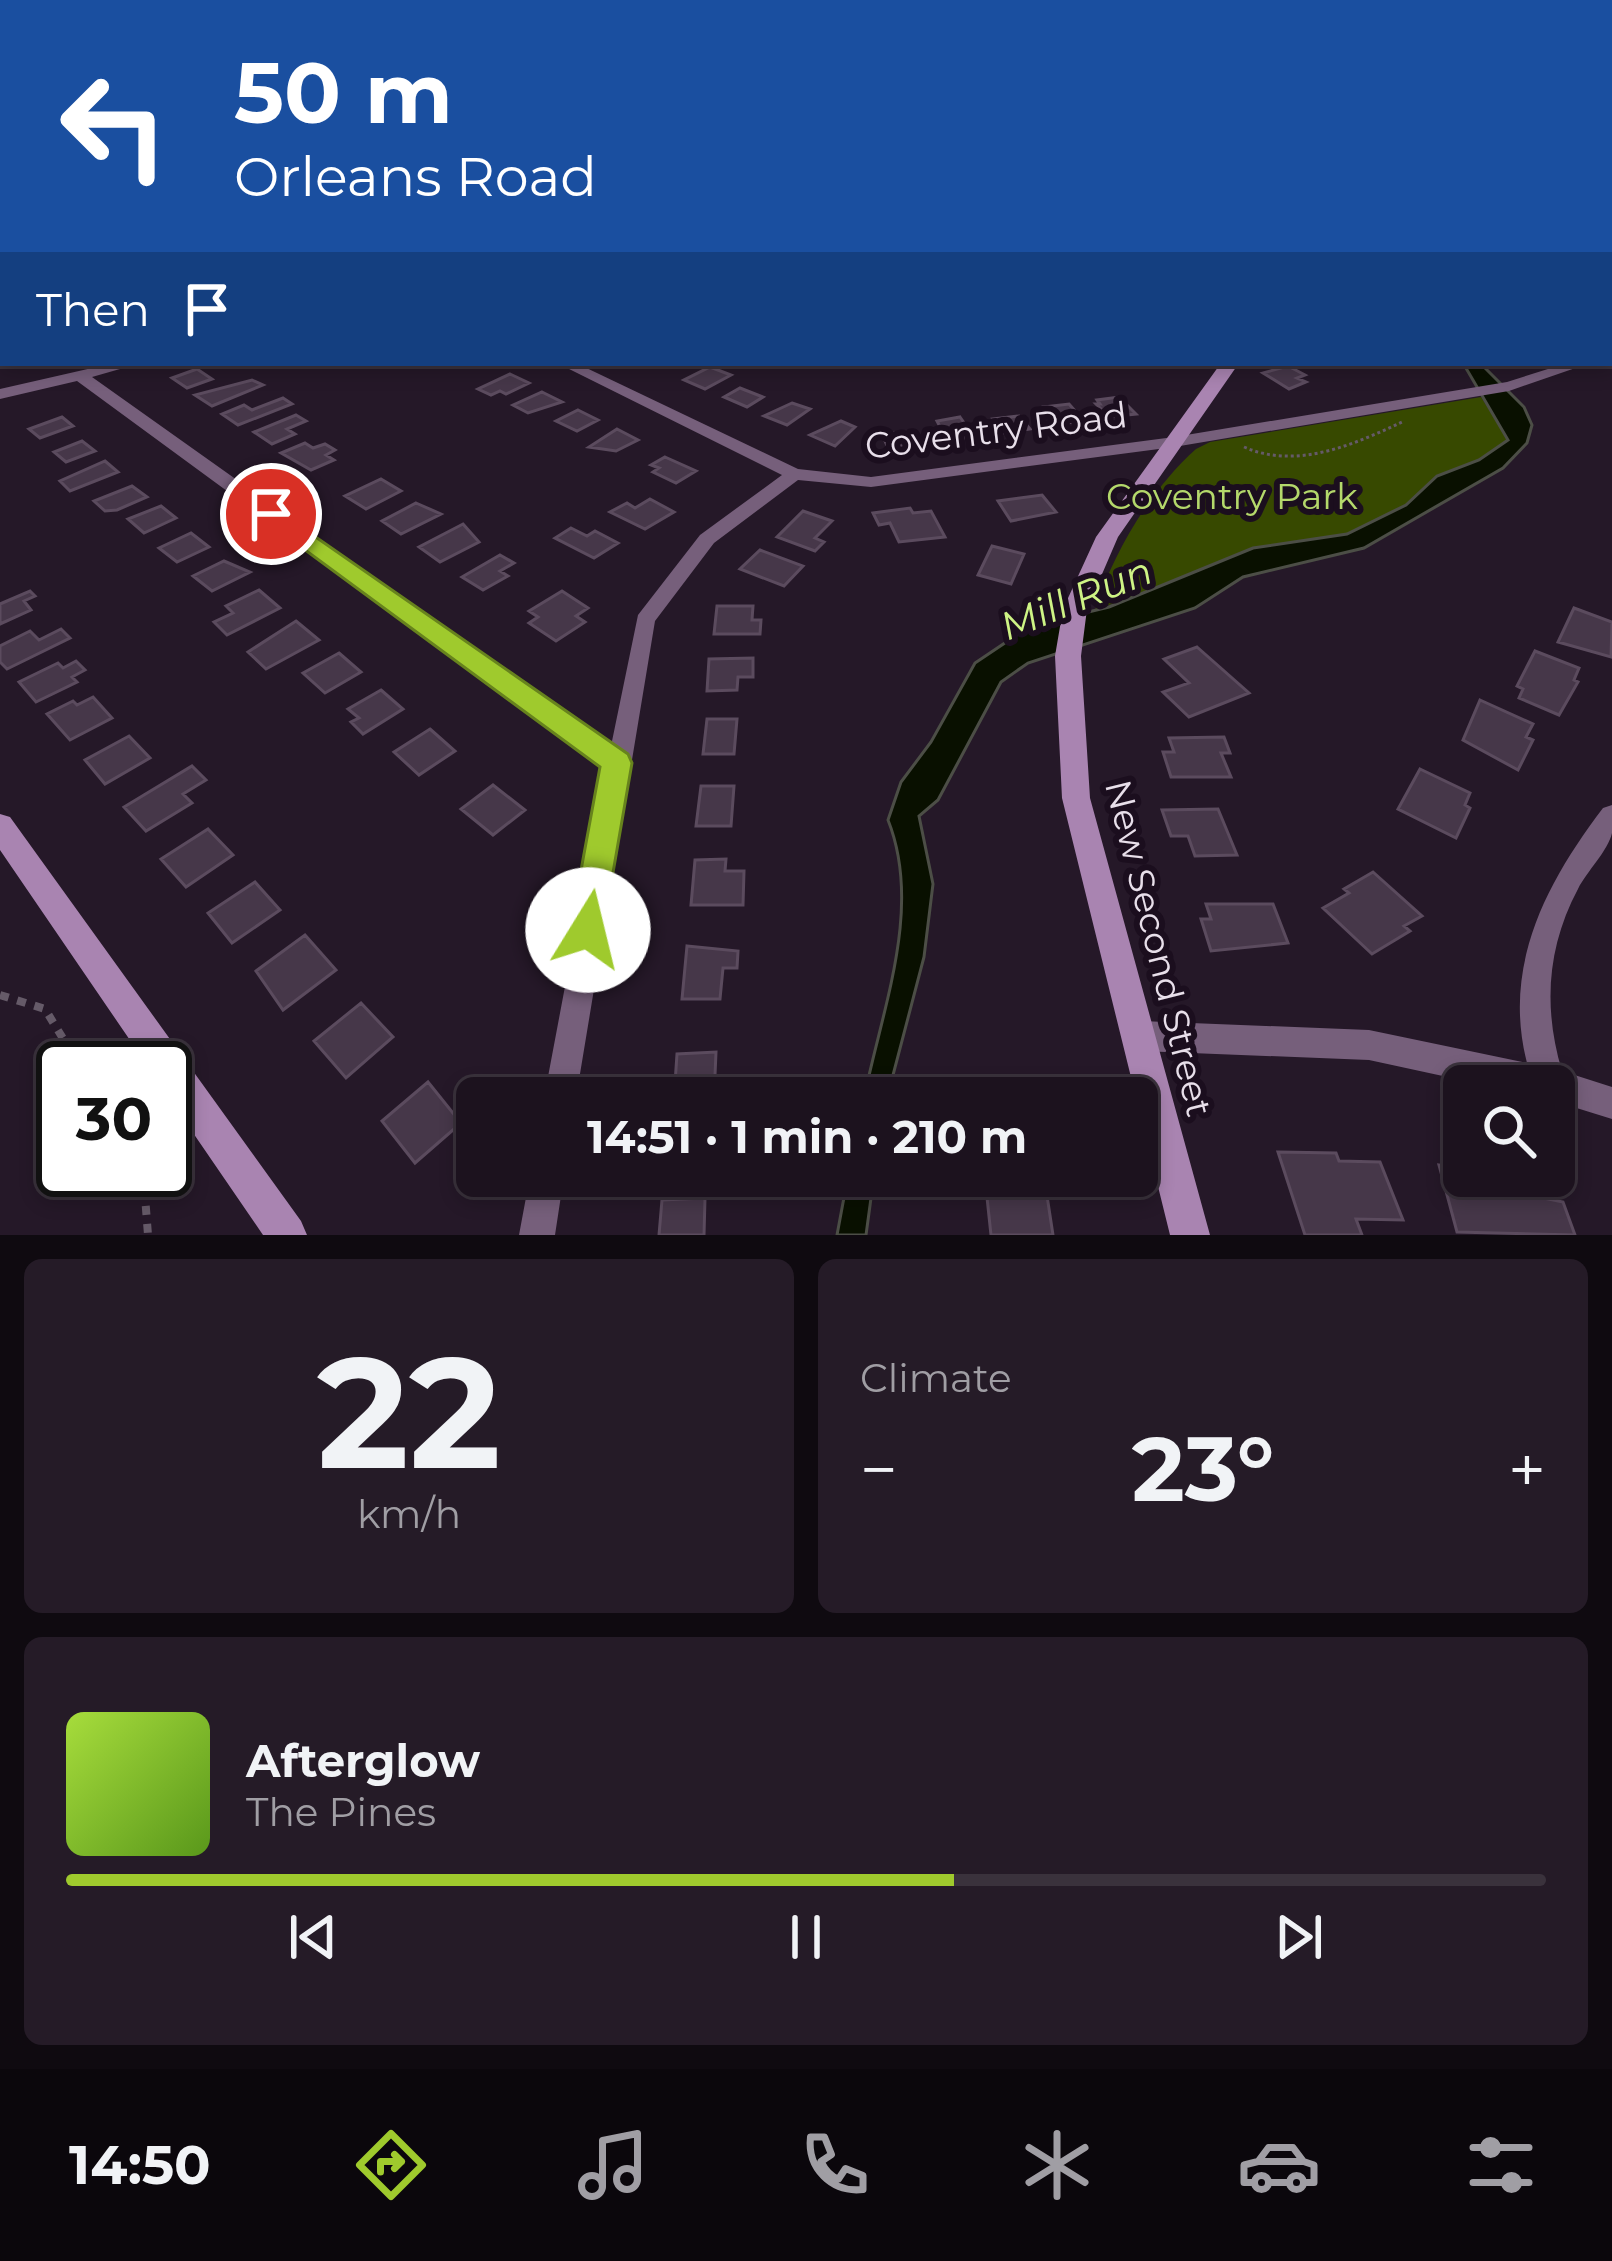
<!DOCTYPE html>
<meta charset="utf-8">
<style>
:root{--surface:#1c121e;--page:#251b27;--text:#f1f3f6;--muted:#a09ea4;--line:#3a323c;--accent:#9fca2d}
body{margin:0;font-family:Montserrat,sans-serif;background:var(--page);color:var(--text);height:100vh;display:flex;flex-direction:column;font-size:45px;white-space:nowrap}
*{box-sizing:border-box;margin:0}
p{font-size:39px;color:var(--muted)}
.icon{flex:none;width:66px;height:66px;fill:none;stroke:currentColor;stroke-width:2;stroke-linecap:round;stroke-linejoin:round}
.map{position:relative;height:1235px;overflow:hidden}
.sheet{display:flex;flex-direction:column;gap:24px;padding:24px;background:#0f0a10;flex:1}
.sheet>*{flex:none}
.banner{position:absolute;left:0px;top:0px;width:1614px;height:366px;box-shadow:0 6px 18px #0003,0 0 0 3px var(--line);background:#1a4fa0;color:#fff;overflow:hidden}
.fabs{position:absolute;left:1443px;top:1065px;display:grid;gap:24px}
.fabs a{display:grid;place-items:center;width:132px;height:132px;border-radius:18px;background:var(--surface);box-shadow:0 6px 18px #0003,0 0 0 3px var(--line);font-size:60px}
.speed{position:absolute;left:36px;top:1041px;display:flex;gap:24px;font-size:60px;font-weight:700;text-align:center}
.speed>*{display:grid;place-content:center;width:156px;height:156px;border-radius:50%;background:var(--surface);box-shadow:0 6px 18px #0003,0 0 0 3px var(--line);line-height:1}
.speed .limit{border:6px solid #111;border-radius:18px;background:#fff;color:#111}
.pin{position:absolute;display:grid;place-items:center;width:102px;height:102px;color:#fff;margin:-51px;border:6px solid #fff;border-radius:50%;box-shadow:0 3px 12px #0007}
.me{position:absolute;width:132px;margin:-66px;rotate:9deg;stroke-linejoin:round;filter:drop-shadow(0 0 9px #0008)}
.turn{display:flex;align-items:center;gap:42px;height:252px;padding:0 36px;font-size:54px}
.turn .icon{width:156px;height:156px;stroke-width:2.5}
.turn b{display:block;font-size:84px;line-height:102px}
.then{display:flex;align-items:center;height:114px;padding:0 36px;background:#0003;gap:24px;font-size:45px}
.big{font-size:90px;font-weight:700;line-height:1.1}
.sheet .tile{flex:1;display:flex;flex-direction:column;justify-content:center;gap:18px;min-width:0;padding:0 42px;border-radius:18px;background:var(--page)}
.sheet .dial{align-items:center;gap:0}
.dial b{font-size:156px;line-height:1}
.song{display:flex;align-items:center;gap:36px}
.cover{width:144px;height:144px;border-radius:18px;background:linear-gradient(135deg,hsl(80 70% 55%),hsl(90 70% 35%))}
.played{height:12px;border-radius:6px;background:linear-gradient(90deg,var(--accent) 60%,var(--line) 60%)}
.keys{display:flex;justify-content:space-around;direction:ltr}
.heat{display:flex;justify-content:space-between;align-items:center;font-size:66px;direction:ltr}
.sheet .tiles{flex:1;display:grid;gap:24px;grid-template-columns:1fr 1fr}
.tile:last-child{grid-column:span 2}
.trip{position:absolute;left:456px;top:1077px;width:702px;height:120px;border-radius:18px;background:var(--surface);box-shadow:0 6px 18px #0003,0 0 0 3px var(--line);font-weight:700;line-height:120px;text-align:center}
.menu{display:flex;height:192px;justify-content:space-around;align-items:center;background:#0b070c;color:var(--muted)}
.menu .icon{width:84px;height:84px}
.menu .active{color:var(--accent)}
.menu b{font-size:54px;color:var(--text)}
.map>svg:first-child{display:block}
</style>
<div class="map">
<svg width="1612" height="1235" viewBox="0 0 1612 1235">
<rect width="100%" height="100%" fill="#251828"/>
<path fill="#374900" d="M1481 397 1508 440 1479 460 1437 476 1406 505 1347 534 1253 548 1205 571 1095 610C1113 553 1150 490 1196 449L1210 442Z"/>
<path fill="#091000" stroke="#4c4e46" stroke-width="3" d="M1463 363H1480L1524 407 1532 425 1527 443 1503 468 1364 548 1243 577 1195 608 1028 663 1001 682 938 800 919 816 933 884 924 957 887 1098H864C882 1009 923 908 888 820L901 782 931 742 975 663 1030 626 1109 607 1253 548 1347 534 1406 505 1437 476 1479 460 1508 440Z
M848 1176H874L866 1235H837Z"/>
<path fill="#463749" stroke="#5b4b5e" stroke-width="3" d="M1288 366 1305 375 1297 378 1306 382 1289 389 1263 373Z
M710 367 731 375 705 389 684 380Z
M197 369 212 379 187 388 172 378Z
M510 374 529 383 506 394 500 391 491 395 478 389Z
M252 380 263 385 212 406 195 395Z
M740 388 763 397 747 407 724 397Z
M542 392 562 402 528 413 513 405Z
M1119 397 1136 414 1109 417 1096 404H1100L1097 400Z
M283 398 292 404 238 425 222 414 244 405 252 410Z
M792 403 810 409 787 425 764 416Z
M1069 404 1084 421 1057 424 1044 407Z
M578 410 598 420 577 431 556 421Z
M296 415 306 421 287 429 295 434 272 444 254 432Z
M1019 416 1030 429 1004 433 993 419Z
M62 417 73 426 40 438 29 429Z
M960 417 974 437 947 440 937 421Z
M841 421 855 427 835 446 810 435Z
M617 429 638 440 616 451 589 447Z
M912 431 920 445 888 448 882 434Z
M82 441 95 451 66 462 54 452Z
M305 443 313 448 325 444 335 450 326 455 334 460 311 470 281 453Z
M665 457 696 471 676 483 653 472 659 468 651 465Z
M105 461 118 472 70 491 60 481Z
M381 479 401 491 366 509 345 496Z
M132 486 147 497 117 510 105 511 94 501Z
M1042 495 1056 512 1011 521 998 501Z
M650 499 674 512 645 529 610 512 627 503 635 508Z
M416 503 441 514 401 534 382 521Z
M161 506 176 518 144 533 128 519Z
M910 508 913 513 931 511 945 537 899 542 890 523 879 525 873 513Z
M803 511 832 521 815 538 824 542 815 551 777 537Z
M463 524 479 542 440 562 419 547Z
M571 528 587 536 595 531 618 543 594 558 555 538Z
M191 533 209 547 177 562 159 548Z
M992 546 1024 554 1011 584 978 575Z
M760 550 803 566 784 586 740 569Z
M500 555 514 563 500 571 508 576 483 590 462 577Z
M224 561 250 572 212 591 193 576Z
M259 590 280 608 227 635 214 622 233 613 226 606Z
M30 591 35 596 24 601 31 610 0 624V604Z
M562 591 588 608 576 616 585 622 556 641 529 623 538 617 529 611Z
M717 606H753L752 620H761L760 634H714Z
M1574 608 1612 622 1611 657 1558 642Z
M296 621 319 640 266 669 248 652Z
M61 629 70 638 7 669 0 662V646L30 631 39 640Z
M1197 647 1249 693 1189 717 1163 692 1189 683 1164 659Z
M1535 651 1579 668 1574 680 1578 682 1559 715 1519 698 1523 689 1517 686Z
M339 653 361 672 325 693 303 673Z
M753 658V677H738L737 690 707 691 709 659Z
M76 661 85 670 72 677 77 682 36 702 19 682 58 663 63 668Z
M381 690 403 709 363 734 351 722 359 718 348 709Z
M93 697 112 718 70 740 47 714 73 701 77 705Z
M1480 700 1533 724 1526 737 1533 740 1518 770 1463 740Z
M707 719H737L734 754H703Z
M430 729 455 751 419 775 394 752Z
M129 736 150 758 105 784 85 760Z
M1224 737 1230 753H1221L1231 777H1171L1163 752H1174L1169 738Z
M192 766 206 780 183 794 192 803 146 831 124 807Z
M1420 769 1470 793 1465 805 1470 808 1456 838 1398 809Z
M493 785 525 810 493 835 461 809Z
M701 786H734L731 826H696Z
M1218 809 1237 855 1195 856 1188 836H1171L1162 810Z
M208 829 233 855 186 887 161 859Z
M726 859 725 871H744L743 905H691L695 860Z
M1373 872 1422 916 1404 926 1410 931 1372 954 1323 908 1349 893 1344 889Z
M255 882 280 910 232 943 208 913Z
M1206 904H1273L1288 943 1211 951 1201 919H1211Z
M305 935 336 970 283 1010 256 971Z
M687 946 738 951 737 968H723L720 999H682Z
M361 1003 393 1037 346 1078 314 1041Z
M716 1052 714 1098H674L677 1054Z
M428 1082 461 1123 415 1163 382 1121Z
M1278 1152 1336 1153 1339 1161 1380 1162 1403 1220 1356 1219 1362 1235H1305Z
M1439 1165 1464 1169V1176H1501L1505 1190 1563 1202 1575 1235 1457 1232Z
M957 1176H1044L1053 1235H991L986 1188H958Z
M705 1198 704 1235H659L662 1200Z"/>
<g fill="none" stroke-linecap="round" stroke-linejoin="round">
<path stroke="#655a68" stroke-width="3" stroke-dasharray="3 3" stroke-linecap="butt" d="M1244 447C1296 470 1353 445 1402 422"/>
<path stroke="#655a68" stroke-width="8" stroke-dasharray="9 9" stroke-linecap="butt" d="M0 995 45 1009 81 1068
M143 1170 148 1235"/>
<path fill="#765f7b" fill-rule="evenodd" d="M1611 231H1612V239H1611Z
M3 292V300L0 301V293Z
M1611 350H1612V358H1611Z
M114 363H141L92 377 611 746 638 615 700 535 782 475 557 363H576L798 469 871 477 1174 437 1507 382 1567 363H1590L1509 391 1174 447 871 487 798 480 714 543 655 621 576 1098H544L606 769 77 381 0 399V389Z
M1612 805C1612 813 1612 825 1612 833 1608 851 1587 871 1578 889 1547 947 1543 1008 1562 1071L1612 1087V1119L1554 1101V1086H1489L1369 1060 1141 1051 1130 1047 1126 1036 1130 1025 1141 1021 1369 1030 1527 1063C1502 966 1546 883 1603 808Z
M530 1176H564L555 1235H519Z"/>
<path fill="#a984b1" fill-rule="evenodd" d="M1221 363H1239L1118 537 1087 609 1081 656 1090 798 1210 1235H1170L1062 798 1055 656 1063 609 1096 537Z
M0 814 10 817 301 1221 307 1235H263L165 1092V1068H149L0 850Z"/>
</g>
<linearGradient id="sky" x2="0" y2="1"><stop stop-color="#140d16"/><stop offset="0.52" stop-color="#403d53"/><stop offset="1" stop-color="#403d53" stop-opacity="0"/></linearGradient>
<rect width="1612" height="363" fill="url(#sky)"/>
<path fill="#9fca2d" stroke="#67831d" stroke-width="3" d="M271 506 628 754 632 763 601 942 588 947 575 942 570 930 600 767 263 519 259 514Z"/>
<g text-anchor="middle" stroke-width="12" stroke-linejoin="round" paint-order="stroke">
<g font-size="36" fill="#e8dfea" stroke="#1b0e1e">
<text transform="translate(996 430) rotate(-7)" y="13">Coventry Road</text>
<text transform="translate(1159 948) rotate(76)" y="13">New Second Street</text>
</g>
<g font-size="36" fill="#b4d86b" stroke="#1b0e1e">
<text x="1232" y="509">Coventry Park</text>
</g>
<g font-size="39" font-style="italic" fill="#cef385" stroke="#1b0e1e">
<text transform="translate(1076 598) rotate(-22)" y="14">Mill Run</text>
</g>
</g>
</svg>
<div class="fabs">
<a><svg class="icon" aria-label="search" viewBox="0 0 24 24"><circle cx="10" cy="10" r="6"/><path d="M15 15l6 6"/></svg></a>
</div>
<div class="speed"><div class="limit">30</div></div>
<div class="pin" style="left:271px;top:514px;background:#d93025"><svg class="icon" aria-label="arrive" viewBox="0 0 24 24"><path d="M6 21V4h12l-3 4 3 4H6"/></svg></div>
<svg class="me" style="left:588px;top:930px" viewBox="-20 -20 40 40"><circle r="19" fill="#fff"/><path d="M0-13L10 11 0 6-10 11z" fill="#9fca2d"/></svg>
<div class="trip">14:51 · 1 min · 210 m</div>
<div class="banner">
<div class="turn"><svg class="icon" aria-label="left" viewBox="0 0 24 24"><path d="M17 20v-9H6M10 6l-5 5 5 5"/></svg><div><b>50 m</b>Orleans Road</div></div>
<div class="then">Then<svg class="icon" aria-label="arrive" viewBox="0 0 24 24"><path d="M6 21V4h12l-3 4 3 4H6"/></svg></div>
</div>
</div>
<section class="sheet">
<div class="tiles">
<div class="tile dial"><b>22</b><p>km/h</p></div>
<div class="tile"><p>Climate</p>
<div class="heat"><a>−</a><b class="big">23°</b><a>+</a></div>
</div>
<div class="tile">
<div class="song"><i class="cover"></i><div><b>Afterglow</b><p>The Pines</p></div></div>
<div class="played"></div>
<div class="keys"><svg class="icon" aria-label="previous" viewBox="0 0 24 24"><path d="M18 5L8 12l10 7zM5 5v14"/></svg><svg class="icon" aria-label="pause" viewBox="0 0 24 24"><path d="M8 5v14M16 5v14"/></svg><svg class="icon" aria-label="next" viewBox="0 0 24 24"><path d="M6 5l10 7-10 7zM19 5v14"/></svg></div>
</div>
</div>
</section>
<nav class="menu">
<b>14:50</b>
<svg class="icon active" aria-label="directions" viewBox="0 0 24 24"><path d="M12 3l9 9-9 9-9-9zM9 14v-3h6M13 9l2 2-2 2"/></svg>
<svg class="icon" aria-label="music" viewBox="0 0 24 24"><path d="M9 18V5l10-2v13"/><circle cx="6" cy="18" r="3"/><circle cx="16" cy="16" r="3"/></svg>
<svg class="icon" aria-label="phone" viewBox="0 0 24 24"><path d="M5 4h4l2 5-3 2q2 4 5 5l2-3 5 2v4C11 20 4 13 5 4z"/></svg>
<svg class="icon" aria-label="climate" viewBox="0 0 24 24"><path d="M12 3v18M4 7l16 10M4 17L20 7"/></svg>
<svg class="icon" aria-label="car" viewBox="0 0 24 24"><path d="M5 17H2v-5l4-1 3-4h7l3 4 3 1v5h-3M9 17h6M6 11h13"/><circle cx="7" cy="17" r="2"/><circle cx="17" cy="17" r="2"/></svg>
<svg class="icon" aria-label="filters" viewBox="0 0 24 24"><path d="M4 7h16M4 17h16"/><circle cx="9" cy="7" r="2"/><circle cx="15" cy="17" r="2"/></svg>
</nav>
